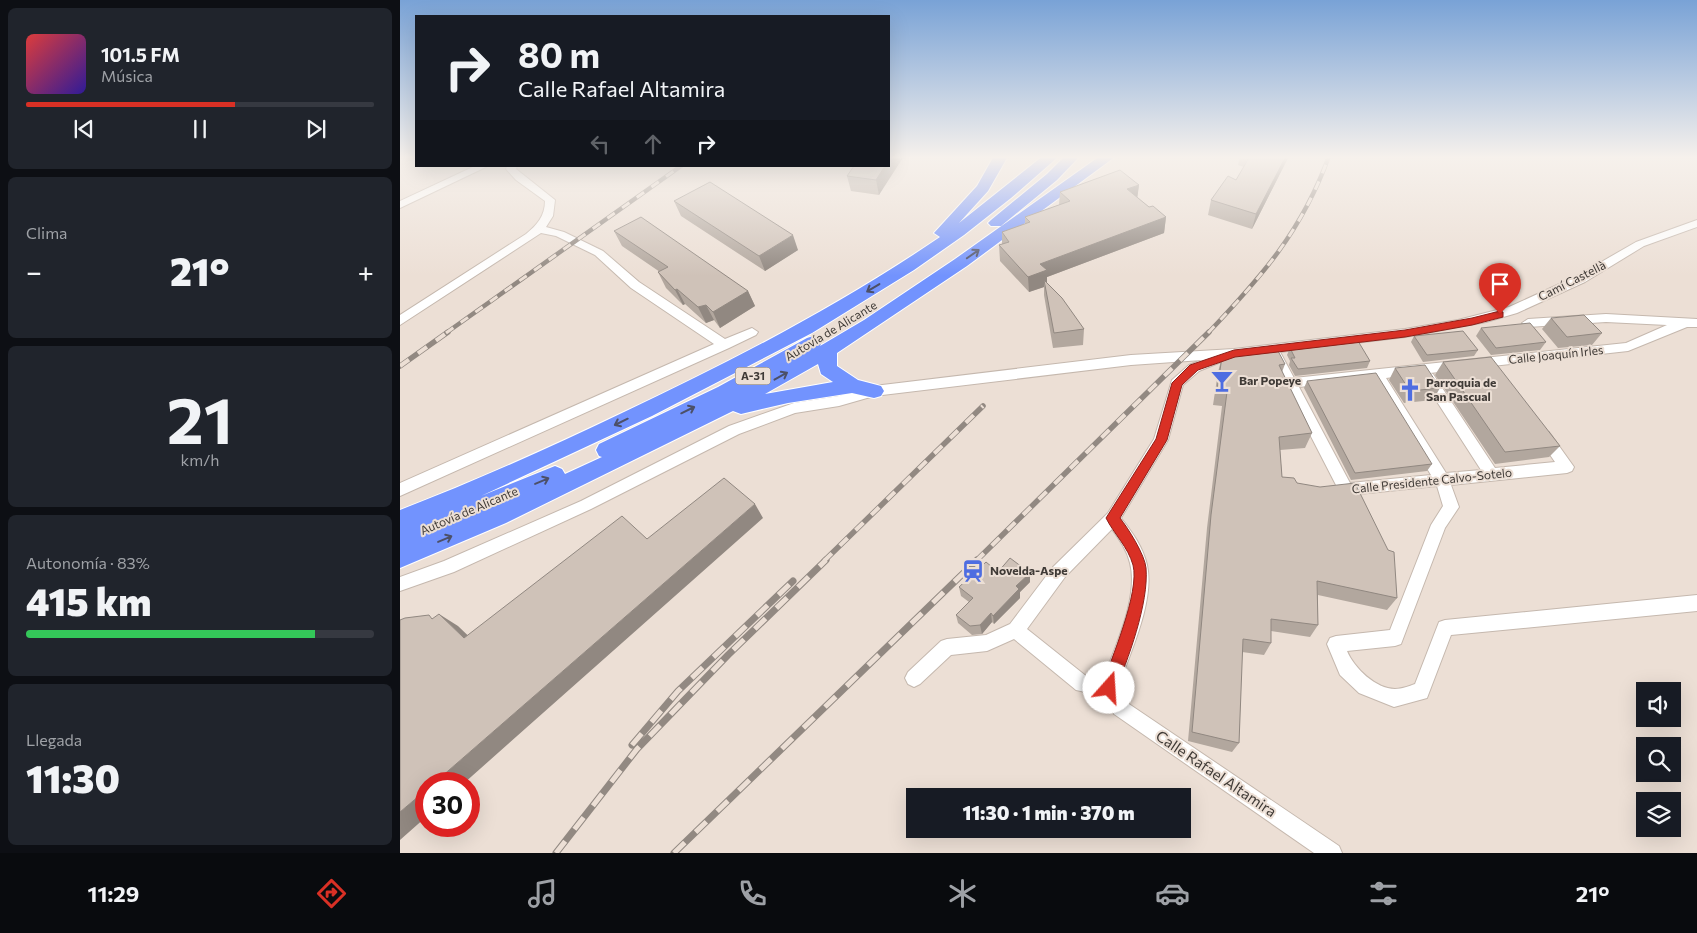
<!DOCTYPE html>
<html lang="es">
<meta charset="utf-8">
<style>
:root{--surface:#171b24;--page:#20242c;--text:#f1f3f6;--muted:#9ea1a6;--line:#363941;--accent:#d93025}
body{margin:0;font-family:Commissioner,sans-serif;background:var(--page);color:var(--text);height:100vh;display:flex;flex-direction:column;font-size:19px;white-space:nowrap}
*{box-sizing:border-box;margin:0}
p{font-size:16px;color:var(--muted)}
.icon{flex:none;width:28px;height:28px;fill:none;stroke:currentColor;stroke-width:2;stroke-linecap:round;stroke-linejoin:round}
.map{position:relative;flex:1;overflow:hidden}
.side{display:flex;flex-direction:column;gap:8px;padding:8px;background:#0d0f14;width:400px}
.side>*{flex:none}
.hud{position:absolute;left:15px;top:15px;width:475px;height:152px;border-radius:0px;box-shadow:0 5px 20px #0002;background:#171b24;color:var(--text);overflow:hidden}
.fabs{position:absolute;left:1236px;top:682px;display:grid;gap:10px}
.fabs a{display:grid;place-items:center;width:45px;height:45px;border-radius:0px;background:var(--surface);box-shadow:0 5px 20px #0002;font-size:25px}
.speed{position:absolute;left:15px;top:772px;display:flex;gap:10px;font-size:25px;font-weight:700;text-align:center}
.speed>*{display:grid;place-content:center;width:65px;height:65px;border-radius:50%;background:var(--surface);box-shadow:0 5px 20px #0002;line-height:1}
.speed .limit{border:8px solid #d22;background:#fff;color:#111}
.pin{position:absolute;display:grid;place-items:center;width:42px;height:42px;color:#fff;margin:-51px -21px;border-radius:50% 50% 50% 0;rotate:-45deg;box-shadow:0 0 5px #0007}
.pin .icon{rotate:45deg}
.me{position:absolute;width:55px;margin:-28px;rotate:19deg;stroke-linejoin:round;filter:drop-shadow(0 0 4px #0008)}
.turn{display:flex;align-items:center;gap:18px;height:105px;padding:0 20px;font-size:22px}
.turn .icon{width:65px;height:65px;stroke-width:2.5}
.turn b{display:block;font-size:35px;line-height:42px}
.lanes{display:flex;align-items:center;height:48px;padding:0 20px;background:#0003;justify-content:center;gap:25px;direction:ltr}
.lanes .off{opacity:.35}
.big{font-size:38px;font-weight:800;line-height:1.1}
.side .widget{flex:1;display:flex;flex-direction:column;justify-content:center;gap:8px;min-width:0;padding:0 18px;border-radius:8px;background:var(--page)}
.side .dial{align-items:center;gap:0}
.dial b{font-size:65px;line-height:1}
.song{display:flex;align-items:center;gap:15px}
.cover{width:60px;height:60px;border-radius:8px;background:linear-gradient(135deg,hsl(0 70% 55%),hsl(250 70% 35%))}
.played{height:5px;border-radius:2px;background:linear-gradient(90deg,var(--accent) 60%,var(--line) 60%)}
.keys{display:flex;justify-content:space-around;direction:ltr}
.heat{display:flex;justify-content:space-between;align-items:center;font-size:28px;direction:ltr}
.charge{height:8px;border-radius:4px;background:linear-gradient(90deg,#34c759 83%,var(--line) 0)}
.trip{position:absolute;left:506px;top:788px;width:285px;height:50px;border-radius:0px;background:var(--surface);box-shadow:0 5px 20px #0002;font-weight:800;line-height:50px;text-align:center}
.tabs{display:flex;height:80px;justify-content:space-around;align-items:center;background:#090b0e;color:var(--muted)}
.tabs .icon{width:35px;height:35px}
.tabs .active{color:var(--accent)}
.tabs b{font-size:22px;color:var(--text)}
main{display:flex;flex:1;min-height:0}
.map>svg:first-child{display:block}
</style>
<main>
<section class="side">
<div class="widget">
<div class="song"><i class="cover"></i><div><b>101.5 FM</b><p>Música</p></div></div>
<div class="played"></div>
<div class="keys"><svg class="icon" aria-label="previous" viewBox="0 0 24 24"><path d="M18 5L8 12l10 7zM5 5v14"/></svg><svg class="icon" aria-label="pause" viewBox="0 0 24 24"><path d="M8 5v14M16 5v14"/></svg><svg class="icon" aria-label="next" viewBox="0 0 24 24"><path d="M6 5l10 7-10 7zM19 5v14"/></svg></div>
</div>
<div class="widget"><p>Clima</p>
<div class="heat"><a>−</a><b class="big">21°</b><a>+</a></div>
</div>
<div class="widget dial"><b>21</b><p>km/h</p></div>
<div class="widget"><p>Autonomía · 83%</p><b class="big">415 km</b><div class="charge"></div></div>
<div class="widget"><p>Llegada</p><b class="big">11:30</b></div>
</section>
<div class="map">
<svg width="1297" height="853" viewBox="0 0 1297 853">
<rect width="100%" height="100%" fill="#ecdfd5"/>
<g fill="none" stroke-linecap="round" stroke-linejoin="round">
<defs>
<path id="minor" d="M75 166H88L0 208V201Z
M107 166H117L116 169 155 200 153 216 146 227 164 232 203 251 239 282 325 339 352 328 358 332 356 335 329 348 0 496V483L314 344 231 288 195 255 156 236 141 233 0 325V315L126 234C137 225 145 216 145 201L116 180 106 169Z
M1297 220V227L1244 246 1185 282 1117 313 1086 322 1005 337 880 352 894 378 1226 343 1267 325 1206 322 1128 327 1122 323 1128 319 1206 314 1297 319V327H1287L1228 351 1030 373 1033 374 1095 468 1155 462 1137 436 1139 432 1144 431 1149 432 1174 467 1172 471 1167 473 1051 485 1059 507 1045 528 1001 644 995 646 947 651C954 668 976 689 995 689 1002 689 1009 686 1015 684L1039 622 1045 620 1297 595V611L1051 635 1027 698 994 707 959 693 940 675 927 644 930 638 936 636 990 630 1031 525 1043 506 1037 486 939 496 934 494 932 490 936 485 868 353 823 358 821 362 799 371 783 385 768 440 721 518C732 532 743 547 747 565 755 601 730 653 718 687L726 702 939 846 942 853H914L714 714 704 696 676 690 614 639 587 651 551 655 520 684 514 687 508 684 505 678 508 672 541 641 547 639 586 635 610 624 653 567 708 513 754 439 772 380 789 365 802 360 731 365 474 396 439 406 395 413 339 434 191 509 54 572 0 591V577L44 561 181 501 329 426 394 403 439 396 474 386 731 355 834 349 1005 329 1058 320 1109 307 1177 276 1236 242ZM1024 373 1022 377 1023 380 1081 470 1046 473 986 378ZM973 379 1031 475 950 483 899 387ZM712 529C719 539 727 550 730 563 739 597 715 646 704 678L686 676 627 629 665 577Z"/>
<path id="highway" d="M594 156H608L588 191 559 223 643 156H659L611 198 564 235 514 270 412 333 252 416 81 496 155 466 162 469 165 474 202 457 199 456 196 450 199 444 318 387 407 338 413 336 419 338 422 342 420 346 464 320 555 259 700 156H716L567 266 437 353V366L458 380 481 386 484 391 481 396 474 398 452 393 388 403 341 414 333 411 106 523 0 568V530L4 528 0 530V510C75 481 149 448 222 413 332 361 439 306 540 237L534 233 577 186ZM418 364 421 374 433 382 365 394Z
M665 156H680L657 180 601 226H591L588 223 591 220 647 174Z"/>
</defs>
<use href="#minor" stroke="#c5b8ae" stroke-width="2"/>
<use href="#highway" stroke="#fff" stroke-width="2"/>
<use href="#minor" fill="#fff" fill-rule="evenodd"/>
<use href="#highway" fill="#7293fe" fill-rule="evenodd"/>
<defs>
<path id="rail-far2" d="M46 333 281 166
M808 333C862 276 902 231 929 156"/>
<path id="rail-far1" d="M0 366 48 332
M424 561 583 406
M576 561 809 332"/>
<path id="rail" d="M232 745 278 691 393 581
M156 853 237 749 328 655 426 560
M274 853 577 560"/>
</defs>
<use href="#rail-far2" stroke="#928982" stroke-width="4.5"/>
<use href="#rail-far1" stroke="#928982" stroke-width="5.5"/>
<use href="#rail" stroke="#928982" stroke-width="7"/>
<use href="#rail-far2" stroke="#ecdfd5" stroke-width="3" stroke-dasharray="9" stroke-linecap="butt"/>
<use href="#rail-far1" stroke="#ecdfd5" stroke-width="4" stroke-dasharray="11" stroke-linecap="butt"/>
<use href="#rail" stroke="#ecdfd5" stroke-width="5" stroke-dasharray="15" stroke-linecap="butt"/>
</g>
<path fill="#b2a79e" d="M840 156H889L852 229 808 215 811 200 836 180 844 167 838 165Z
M489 166 479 195 451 191 447 176Z
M739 185 737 197 749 207 766 217 764 233 647 277V283L684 329 683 345 653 348 644 295V287L629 292 600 261 599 245 602 244V232L625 224V217L659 205 660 192Z
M274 201 398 250 365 271 281 216Z
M214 231 348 291 355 306 320 328 314 320 306 323 285 304 283 305 266 288 258 272H260L222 246Z
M1151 318 1202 333 1192 345 1158 348 1142 329Z
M1081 328 1146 342 1140 350 1091 355 1076 336Z
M1014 336 1078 350 1074 356 1023 362 1011 342Z
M890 348 970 361 967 368 895 376 889 365 890 361 887 355Z
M822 357 885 364 882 372 912 433 905 448 880 450 882 477 897 483 997 598 987 610 918 595V625L910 637 871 631V643L864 655 842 652 839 743 832 752 788 741 807 528 822 406 813 405 818 372Z
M1043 362 1160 446 1149 457 1095 464 1035 375Z
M995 368 1040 388 1033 400 1004 403 989 380Z
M907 381 1032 464 1027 471 951 480 904 388Z
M598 572 630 573V582L620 592V598L594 624 592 622 582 634 572 635 558 623 556 615 569 602 561 596 559 587Z"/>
<path fill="#918881" d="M492 156H504L479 195 476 180 485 166H489V161Z
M886 156H889L852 229 856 214Z
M739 185 737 200 727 189Z
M766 217 764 233 647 277V286L644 280V287L629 292 628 277 640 264Z
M393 235 398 250 365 271 359 256Z
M277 289 285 304 283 305 275 290Z
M348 291 355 306 320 328 313 312Z
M306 305 314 320 306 323 298 307Z
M355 504 363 518 63 784H33Z
M630 573V582L620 592V598L594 624 593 616 616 586Z
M591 613 592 622 582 634 580 625Z
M39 614 58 626 82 649 64 638Z
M26 790V817L0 840V812Z"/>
<path fill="#cfc2b8" stroke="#918881" d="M850 156H886L856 214 811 200 828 176 836 180Z
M454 166H485L476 180 447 176Z
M720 170 739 185 727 189 749 207 753 206 766 217 640 264 647 270 628 277 599 245 609 242 602 232 630 222 625 217 670 201 660 192Z
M310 182 393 235 359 256 274 201Z
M241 217 348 291 313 312 306 305 298 307 277 289 275 290 258 272 268 267 214 231Z
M644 280 662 298 684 329 654 333Z
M1184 315 1202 333 1167 337 1151 318Z
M1130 323 1146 342 1096 348 1081 328Z
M1063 331 1078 350 1027 355 1014 336Z
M958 341 970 361 898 369 891 358H895L890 348Z
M878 351 885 364 879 365 912 433 879 437 882 477 894 478 897 483 920 487 955 483 988 550 994 552 997 598 917 581 918 625 871 619V643L843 639 839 743 792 732 811 515 827 392 817 390 822 357Z
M1091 357 1160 446 1105 452 1043 362Z
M1025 365 1040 388 1010 391 995 368Z
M976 373 1032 464 955 473 907 381Z
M324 478 355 504 33 784H26V790L0 812V620L5 618 29 615 32 619 39 614 64 638 222 516 247 539Z
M610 558 630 573 616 586 619 589 593 616 591 613 580 625 570 626 556 615 573 598 559 587 586 562 598 572Z"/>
<defs><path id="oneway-shaft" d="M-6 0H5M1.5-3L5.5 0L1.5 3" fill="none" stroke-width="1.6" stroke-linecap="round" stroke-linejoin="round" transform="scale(1.25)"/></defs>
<g stroke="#4c5068">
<use href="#oneway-shaft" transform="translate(573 254) rotate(-35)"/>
<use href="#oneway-shaft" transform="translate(473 288) rotate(149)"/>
<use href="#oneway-shaft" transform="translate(381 376) rotate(-29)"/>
<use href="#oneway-shaft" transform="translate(288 410) rotate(-26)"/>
<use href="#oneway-shaft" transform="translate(221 422) rotate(154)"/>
<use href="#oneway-shaft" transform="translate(142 481) rotate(-23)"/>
<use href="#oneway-shaft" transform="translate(45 539) rotate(-23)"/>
</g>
<linearGradient id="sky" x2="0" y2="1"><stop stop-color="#79a2d6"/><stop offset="0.57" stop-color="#f6f1ec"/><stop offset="1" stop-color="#f6f1ec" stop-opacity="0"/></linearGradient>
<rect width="1297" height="276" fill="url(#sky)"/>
<path fill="#d93025" stroke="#8d1f18" d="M1100 311 1103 312V317L1072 325 1005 337 835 357 798 370 782 385 767 440 720 518C728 528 745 555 746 568 749 603 728 660 714 693L709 695 704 693 701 688C711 660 740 592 733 565 728 547 714 534 706 518L756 439 772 383 790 365 834 350 1005 330 1072 318Z"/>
<defs>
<symbol id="bar-bare" viewBox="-9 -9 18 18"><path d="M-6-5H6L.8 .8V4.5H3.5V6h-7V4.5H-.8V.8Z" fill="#4e6de1" stroke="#ecdfd5" stroke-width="2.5" paint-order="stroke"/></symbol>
<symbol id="church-bare" viewBox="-9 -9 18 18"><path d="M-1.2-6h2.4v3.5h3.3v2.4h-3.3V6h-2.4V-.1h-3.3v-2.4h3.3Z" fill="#4e6de1" stroke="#ecdfd5" stroke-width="2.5" paint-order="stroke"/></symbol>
<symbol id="station-bare" viewBox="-9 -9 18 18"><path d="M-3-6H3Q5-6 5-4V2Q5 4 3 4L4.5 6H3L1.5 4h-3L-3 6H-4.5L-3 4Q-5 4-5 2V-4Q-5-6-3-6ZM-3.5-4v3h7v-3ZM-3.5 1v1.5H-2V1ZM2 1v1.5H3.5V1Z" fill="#4e6de1" stroke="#ecdfd5" stroke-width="2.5" paint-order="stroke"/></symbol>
</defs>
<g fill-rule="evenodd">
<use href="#bar-bare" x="806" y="365" width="32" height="32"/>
<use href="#church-bare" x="994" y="374" width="32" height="32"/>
<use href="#station-bare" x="557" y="555" width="32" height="32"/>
</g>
<g text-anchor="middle" stroke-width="4" stroke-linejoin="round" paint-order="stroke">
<rect fill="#ecdfd5" stroke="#736c66" stroke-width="1" x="335.5" y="367.5" width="35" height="17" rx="4"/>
<g font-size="11" font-weight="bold" fill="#3f3a36">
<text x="353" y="380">A-31</text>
</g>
<g font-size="12" fill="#3f3a36" stroke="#ecdfd5">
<text transform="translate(1172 281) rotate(-27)" y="4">Camí Castellà</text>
<text transform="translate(431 331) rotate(-31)" y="4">Autovía de Alicante</text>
<text transform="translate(1156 355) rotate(-6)" y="4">Calle Joaquín Irles</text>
<text transform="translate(1032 481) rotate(-6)" y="4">Calle Presidente Calvo-Sotelo</text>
<text transform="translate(69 511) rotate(-23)" y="4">Autovía de Alicante</text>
</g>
<g font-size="12" font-weight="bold" fill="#3f3a36" stroke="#ecdfd5" text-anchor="start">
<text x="839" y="385">Bar Popeye</text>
<text x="1026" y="387">Parroquia de<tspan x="1026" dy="14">San Pascual</tspan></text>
<text x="590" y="575">Novelda-Aspe</text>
</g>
<g font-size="15" fill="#3f3a36" stroke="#ecdfd5">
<text transform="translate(816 774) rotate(34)" y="5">Calle Rafael Altamira</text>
</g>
</g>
</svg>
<div class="fabs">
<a><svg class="icon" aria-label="sound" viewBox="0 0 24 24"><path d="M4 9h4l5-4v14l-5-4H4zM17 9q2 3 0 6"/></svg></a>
<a><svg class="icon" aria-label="search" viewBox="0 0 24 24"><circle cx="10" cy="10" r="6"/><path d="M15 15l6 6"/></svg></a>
<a><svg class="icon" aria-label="layers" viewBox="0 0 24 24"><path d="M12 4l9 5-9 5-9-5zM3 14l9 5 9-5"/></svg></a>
</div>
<div class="speed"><div class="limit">30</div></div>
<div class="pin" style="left:1100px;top:314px;background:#d93025"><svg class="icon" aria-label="arrive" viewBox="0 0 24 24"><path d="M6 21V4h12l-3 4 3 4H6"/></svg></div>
<svg class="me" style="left:709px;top:688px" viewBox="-20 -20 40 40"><circle r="19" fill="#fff"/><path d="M0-13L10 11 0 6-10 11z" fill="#d93025"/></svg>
<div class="trip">11:30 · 1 min · 370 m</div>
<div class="hud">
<div class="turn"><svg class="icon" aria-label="right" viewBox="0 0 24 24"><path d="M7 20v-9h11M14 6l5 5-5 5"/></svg><div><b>80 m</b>Calle Rafael Altamira</div></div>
<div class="lanes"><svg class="icon off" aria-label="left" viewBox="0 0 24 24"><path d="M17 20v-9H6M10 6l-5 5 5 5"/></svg><svg class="icon off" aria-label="ahead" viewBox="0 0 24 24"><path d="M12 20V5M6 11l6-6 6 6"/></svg><svg class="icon" aria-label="right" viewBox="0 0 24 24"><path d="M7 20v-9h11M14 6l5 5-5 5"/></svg></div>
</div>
</div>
</main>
<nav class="tabs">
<b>11:29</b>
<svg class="icon active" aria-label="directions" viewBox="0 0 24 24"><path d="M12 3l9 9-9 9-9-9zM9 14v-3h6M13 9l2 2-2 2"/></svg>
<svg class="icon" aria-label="music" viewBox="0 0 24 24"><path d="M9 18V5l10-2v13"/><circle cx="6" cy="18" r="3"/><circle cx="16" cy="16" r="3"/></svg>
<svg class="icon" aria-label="phone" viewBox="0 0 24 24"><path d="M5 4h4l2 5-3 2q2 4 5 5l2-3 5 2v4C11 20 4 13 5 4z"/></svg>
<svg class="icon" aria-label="climate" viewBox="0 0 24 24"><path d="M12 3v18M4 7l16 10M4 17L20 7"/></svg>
<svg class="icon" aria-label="car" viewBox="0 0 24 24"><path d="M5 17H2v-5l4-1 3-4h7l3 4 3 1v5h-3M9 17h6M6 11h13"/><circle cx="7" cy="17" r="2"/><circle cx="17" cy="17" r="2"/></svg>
<svg class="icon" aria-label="filters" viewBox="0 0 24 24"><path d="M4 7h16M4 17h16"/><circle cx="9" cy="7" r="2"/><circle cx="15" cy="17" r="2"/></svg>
<b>21°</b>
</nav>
